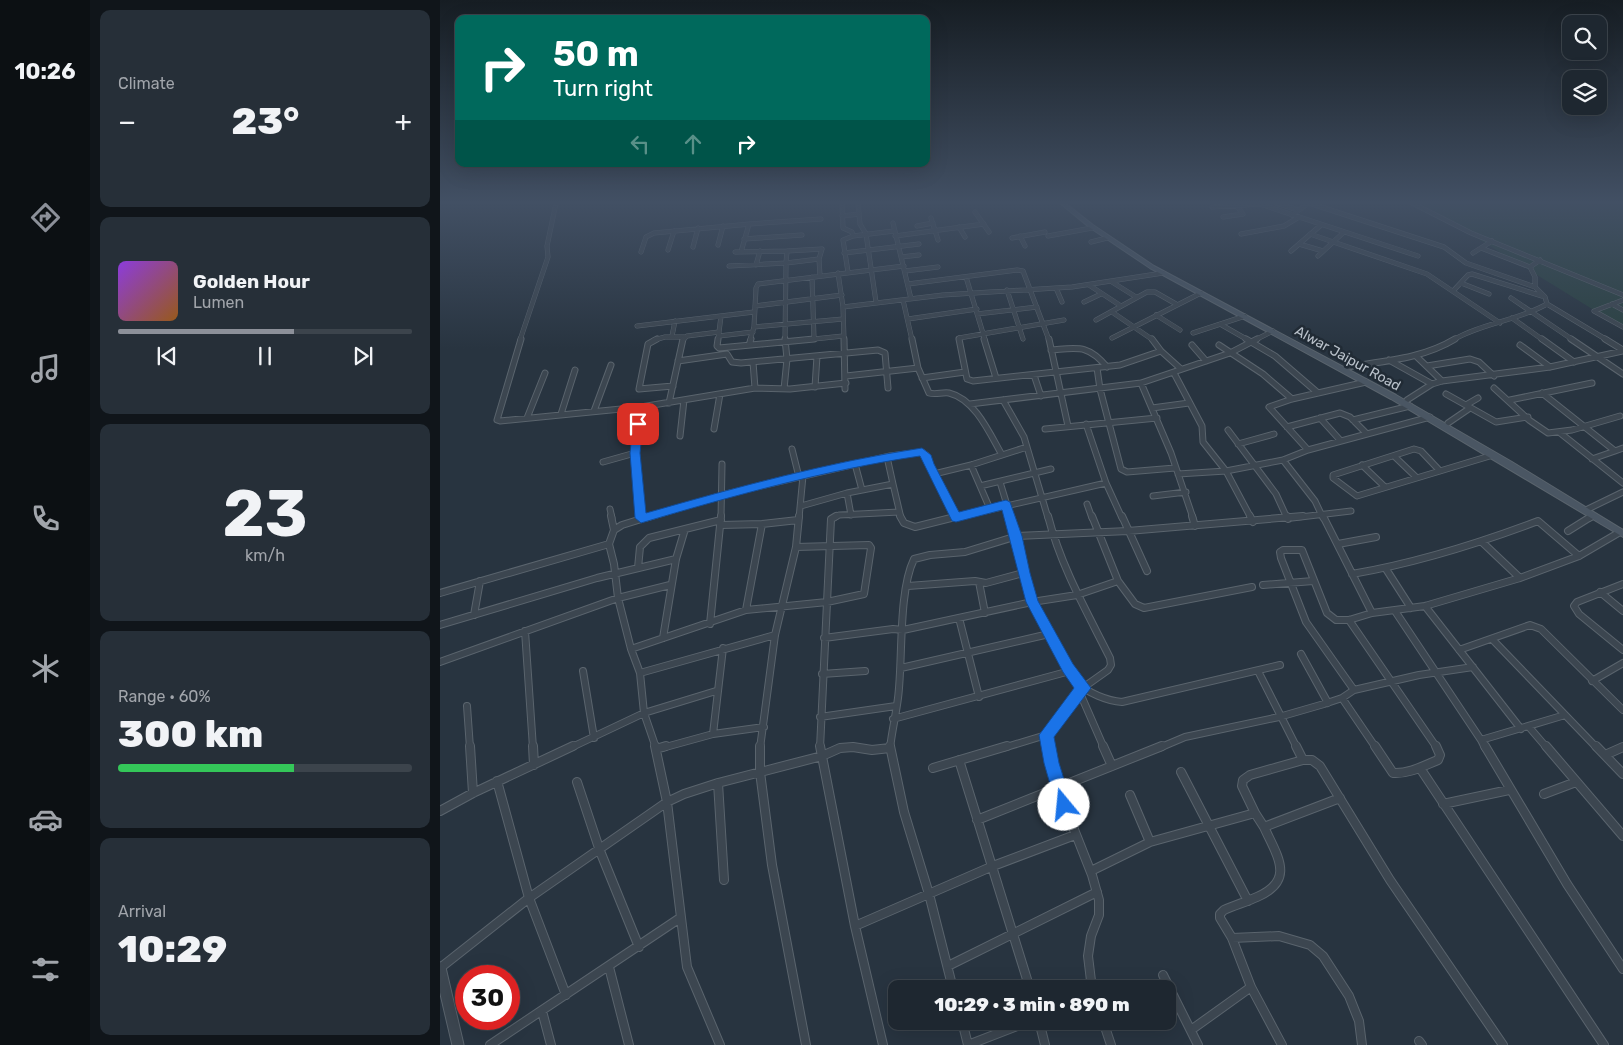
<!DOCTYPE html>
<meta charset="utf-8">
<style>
:root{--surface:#1e2730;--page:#262f38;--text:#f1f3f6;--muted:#a1a5ab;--line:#3c444c;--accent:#8c9099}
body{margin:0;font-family:Rubik,sans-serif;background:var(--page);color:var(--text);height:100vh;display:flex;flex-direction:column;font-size:19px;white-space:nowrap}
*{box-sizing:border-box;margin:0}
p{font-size:16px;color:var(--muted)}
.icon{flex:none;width:28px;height:28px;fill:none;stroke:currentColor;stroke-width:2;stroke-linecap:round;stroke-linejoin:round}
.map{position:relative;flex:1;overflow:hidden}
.panel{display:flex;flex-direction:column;gap:10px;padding:10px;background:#10151a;width:350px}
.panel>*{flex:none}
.top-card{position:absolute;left:15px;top:15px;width:475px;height:152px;border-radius:10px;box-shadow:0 5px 20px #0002,0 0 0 1px var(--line);background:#00695c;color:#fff;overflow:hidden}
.tools{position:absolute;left:1122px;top:15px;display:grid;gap:10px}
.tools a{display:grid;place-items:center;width:45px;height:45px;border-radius:10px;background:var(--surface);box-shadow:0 5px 20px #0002,0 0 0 1px var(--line);font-size:25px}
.speed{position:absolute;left:15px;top:965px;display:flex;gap:10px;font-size:25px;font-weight:700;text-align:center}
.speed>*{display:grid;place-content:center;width:65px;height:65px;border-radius:50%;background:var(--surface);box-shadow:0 5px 20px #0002,0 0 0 1px var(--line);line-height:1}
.speed .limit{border:8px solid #d22;background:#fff;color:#111}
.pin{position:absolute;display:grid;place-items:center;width:42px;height:42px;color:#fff;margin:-21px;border-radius:10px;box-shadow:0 2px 8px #0006}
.me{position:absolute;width:55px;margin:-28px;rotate:343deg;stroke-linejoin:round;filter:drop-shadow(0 0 4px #0008)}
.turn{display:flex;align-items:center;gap:18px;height:105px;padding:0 15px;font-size:22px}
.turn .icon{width:65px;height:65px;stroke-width:2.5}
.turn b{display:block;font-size:35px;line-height:42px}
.lanes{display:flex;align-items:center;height:48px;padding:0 15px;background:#0003;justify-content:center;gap:25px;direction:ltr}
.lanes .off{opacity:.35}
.big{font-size:38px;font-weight:800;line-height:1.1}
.panel .card{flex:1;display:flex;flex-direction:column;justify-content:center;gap:8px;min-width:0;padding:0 18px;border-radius:10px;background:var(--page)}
.panel .dial{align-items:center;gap:0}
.dial b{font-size:65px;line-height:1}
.song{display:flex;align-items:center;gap:15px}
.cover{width:60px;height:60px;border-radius:8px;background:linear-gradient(135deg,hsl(270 70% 55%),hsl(30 70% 35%))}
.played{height:5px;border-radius:2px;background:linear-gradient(90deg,var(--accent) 60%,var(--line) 60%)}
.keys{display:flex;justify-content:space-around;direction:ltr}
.heat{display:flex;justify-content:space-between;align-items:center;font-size:28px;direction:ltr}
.charge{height:8px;border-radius:4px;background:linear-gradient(90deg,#34c759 60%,var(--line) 0)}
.trip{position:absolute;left:448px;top:980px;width:288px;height:50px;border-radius:10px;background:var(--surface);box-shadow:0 5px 20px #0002,0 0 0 1px var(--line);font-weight:800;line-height:50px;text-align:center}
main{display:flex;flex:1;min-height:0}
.menu{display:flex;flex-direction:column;width:90px;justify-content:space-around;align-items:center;background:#0c1013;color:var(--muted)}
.menu .icon{width:35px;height:35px}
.menu .current{color:var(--accent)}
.menu b{font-size:22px;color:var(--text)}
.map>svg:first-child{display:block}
</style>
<main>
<nav class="menu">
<b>10:26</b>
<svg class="icon current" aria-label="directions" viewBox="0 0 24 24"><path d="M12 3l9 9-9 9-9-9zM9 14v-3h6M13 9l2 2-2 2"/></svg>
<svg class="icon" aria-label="music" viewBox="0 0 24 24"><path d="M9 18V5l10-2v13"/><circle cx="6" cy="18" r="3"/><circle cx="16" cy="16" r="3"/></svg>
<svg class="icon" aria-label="phone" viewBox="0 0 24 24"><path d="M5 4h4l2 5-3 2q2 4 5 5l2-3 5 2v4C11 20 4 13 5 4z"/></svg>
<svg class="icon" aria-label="climate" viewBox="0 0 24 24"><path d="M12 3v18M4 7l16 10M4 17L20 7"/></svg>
<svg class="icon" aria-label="car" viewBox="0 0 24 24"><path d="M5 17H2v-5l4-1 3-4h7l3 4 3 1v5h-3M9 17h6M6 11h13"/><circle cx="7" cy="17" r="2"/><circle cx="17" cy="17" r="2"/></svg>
<svg class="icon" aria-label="filters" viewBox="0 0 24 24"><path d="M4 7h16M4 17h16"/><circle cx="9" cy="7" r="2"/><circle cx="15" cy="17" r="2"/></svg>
</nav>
<section class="panel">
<div class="card"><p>Climate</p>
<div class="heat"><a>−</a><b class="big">23°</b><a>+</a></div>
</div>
<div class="card">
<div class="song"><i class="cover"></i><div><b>Golden Hour</b><p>Lumen</p></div></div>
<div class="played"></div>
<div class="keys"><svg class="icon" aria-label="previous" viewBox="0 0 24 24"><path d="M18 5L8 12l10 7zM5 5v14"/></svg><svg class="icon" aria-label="pause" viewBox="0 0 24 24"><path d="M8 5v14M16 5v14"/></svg><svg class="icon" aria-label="next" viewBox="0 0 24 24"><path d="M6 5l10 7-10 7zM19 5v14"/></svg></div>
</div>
<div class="card dial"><b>23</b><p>km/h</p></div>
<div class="card"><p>Range · 60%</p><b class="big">300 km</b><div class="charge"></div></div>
<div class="card"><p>Arrival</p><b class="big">10:29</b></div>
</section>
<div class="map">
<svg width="1183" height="1045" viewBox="0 0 1183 1045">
<rect width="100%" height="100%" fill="#283440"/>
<path fill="#2a4141" d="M980 203H1183V328L985 206Z"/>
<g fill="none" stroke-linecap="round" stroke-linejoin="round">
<defs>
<path id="minor-far3" d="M402 203 403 228 412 232 413 236
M418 203 420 224 426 234 436 302
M836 203 858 210
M972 203 1031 233 1183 295
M772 207 820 204 978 256
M535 212 549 232
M852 215 869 203 1004 247 1026 263 1095 287
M402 216 419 214
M783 217 803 214 795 204
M491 218 498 240
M453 223 471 299
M477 226 493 223
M519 227 525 237
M801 234 844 226 859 217
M870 234 987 274 1060 323
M455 236 544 224
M580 236 585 246
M608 236 652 228
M572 238 605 232
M304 239 362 235
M651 242 667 238
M859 244 883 251
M278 245 283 226
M253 247 258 228
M1041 248 1090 267
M228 250 234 231
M851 251 881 225
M201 252 206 237 214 233 310 224
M301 252 309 224 381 219
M404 253 479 244
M1033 253 1052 241
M878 256 904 232
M461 257 479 255
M379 259 380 276
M1100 260 1090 267 1095 277V287L1105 297 1107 304 1167 340
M316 265 320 251
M289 266 346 263 347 251 295 252
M465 271 498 267
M408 272 403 240 413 236 454 231
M398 273 403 307 404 340
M526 277 545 340
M672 282 696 297
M1021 283 1049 294
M468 284 577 270 583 271 609 340
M649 285 681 306
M616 288 622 302
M567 290 583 339
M1014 290 1028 275 1032 274 1102 296
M1071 298 1133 340
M463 300 472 340
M1183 300 1154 311 1183 327
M644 302 661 294
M1172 304 1183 310
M315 306 402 295
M403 307 503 295 632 287 723 273
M672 312 713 340
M537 314 597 307
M716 315 740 330
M1072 318 1103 340
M468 319 537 309
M656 320 707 292H715L736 304
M780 324 808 340
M197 326 314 312
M314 327 403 319
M753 333 805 316
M232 336 235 321
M279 336 313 332
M672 338 761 293
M374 339 403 336
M80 340 108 257 107 246 116 203
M214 340 225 337H245
M243 340 247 336 279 332
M278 340 281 316
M310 340 314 327 316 288 318 284 464 266
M345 340 346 263 379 259 382 249 347 251
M361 340 374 339 372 277
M519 340V338L624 320
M815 340 833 331
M1013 340C1042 323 1077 321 1107 304"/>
<path id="minor-far2" d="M81 339 57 420 60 421 201 407 315 388 350 389 406 383
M217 339 208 344 199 389 233 386
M278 339 277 346 279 348 374 339
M404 339 405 389
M472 339 478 368 489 393C496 395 502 392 509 393 535 399 550 434 562 455
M519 339 527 379 533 381 680 365 721 351
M544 339 556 378
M609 339 628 426
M712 339 721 351 741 369
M806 339 835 356 878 393
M1102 339 1134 362
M1131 339 1183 374
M1165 339 1183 350
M309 345 311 339
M752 345 766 361
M779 345 823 374 852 399
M1080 345 1110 367
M611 350C638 348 648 344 667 367
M976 356 1002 381
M949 360 992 384
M238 361 287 354 292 362 301 363 438 350 445 353 448 388
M313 362 315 388
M987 366 1030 359 1039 362 1054 376
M907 367C944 361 982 359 1015 339
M657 368 660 389 681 469 687 472 735 468
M734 373 762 426 763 442 786 471 811 518
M594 375 601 396
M406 376 478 368
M482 378 525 372
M701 383 731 453 753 518
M375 387 377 356
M1054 388 1089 420 1108 433 1132 430 1180 416
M344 389 347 359 345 339
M1102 393 1175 451 1183 448
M1006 394 1056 422 1088 417
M563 400 584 437 608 518
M967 400 992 384 1002 381 1110 367 1183 351
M1070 400 1152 383
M229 403 243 339
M530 404 701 383 790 353 817 339
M1026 405 1038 398
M712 408 749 403
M154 411 171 365
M121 414 135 370
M87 418 105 373
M880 418 900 440
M913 420 970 406
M1008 423 1030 408
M646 424 666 483 682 518
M847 427 900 413 910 417 927 434
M274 429 280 394
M605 429 717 418
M788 430 836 494 847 518
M1119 432 1183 483
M240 436 244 400
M798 444 834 434
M352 449 359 477
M974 449 981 451 1000 471 917 496 893 478V475Z
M868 450 829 407 852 399 926 382
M954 456 976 477
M447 457 453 484
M1152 459 1175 451
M843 460 875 501 883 518
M163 462 195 453
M415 464 422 490
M531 465 550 509
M922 465 945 487
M1000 471 1053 455
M494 474 531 465 587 447
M738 474 786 471 843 460 868 450 990 417
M560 482 571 518
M540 486 611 469
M407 493 411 515
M713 496 746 492
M647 504 652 518
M361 506 407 493 453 484 461 518
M170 509 172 518
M1148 509 1183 492
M201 518 195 453 201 407
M207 518 282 495 450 456 482 452 486 455 516 518
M281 518 282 464
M359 518 363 476
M394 518 399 515 459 512
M514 518 666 483
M852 518 911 511
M1150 518 1153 516"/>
<path id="minor-far1" d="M171 516 174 530
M211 516 182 525 174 530 169 544 174 564 178 598 191 649 200 673 204 713 216 748
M460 516 464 523 475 527 519 516
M571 516C577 535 579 554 583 573 589 602 605 627 619 652 625 662 630 674 637 682 647 693 668 701 682 702L840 665
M608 516C621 567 647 612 670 658L671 665 668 670 644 687 606 735 608 748
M682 516 707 571
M752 516 755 526
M810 516 813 522
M847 516 848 519
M883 516 932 613
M281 525 322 524 358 520
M1128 531 1152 516
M1042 542 1080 578
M898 544 936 537
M198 568 200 547 209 538 281 520
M946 569 971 608
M912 574C976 563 1037 544 1098 521L1139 556
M678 581 695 604 704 608 812 587
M539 582 545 613
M1183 584 1137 602 1134 606 1139 614 1183 650
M823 585 873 581
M468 586 535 581 546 583 583 573
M1160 592 1183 611
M0 593 169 544
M985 606 1081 729
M306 610 322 524
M955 611 1041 740
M34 615 40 581
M519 618 539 697
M909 620 997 748
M270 624 281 516
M0 625 157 578 236 559
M85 631 93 748
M223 638 236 559 245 529
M384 638 453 629 463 630 592 602 637 595 678 581 652 516
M1052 639 1157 748
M191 649 306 610 387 602 424 594 431 548 429 545 356 547
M1019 650 1090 625 1101 629 1183 710
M861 654 888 703
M0 662 178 598 230 585
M461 668 609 634
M143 671 154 738
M818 671 857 748
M200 673 335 635
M382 674 425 671
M1152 681 1183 663
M914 690 866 622 841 558 840 552 843 550H862L887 613 896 620H909L932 613 985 606 1080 578 1139 556 1180 532
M640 693 664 748
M902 698 936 748
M27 706 30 748
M380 717 456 706
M453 719 630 671
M1089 727 1107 748
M273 734 283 648
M130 748 204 713 276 691
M222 748 273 734 324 727
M320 748 335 635 356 547 359 516
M380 748 391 519 396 516
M406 748H416
M450 748C452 731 456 714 458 698 463 660 458 592 474 559L490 555 525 552 577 536 688 531 863 516
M563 748 606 735
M719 748 745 737 839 717 884 704 902 698 914 690 979 675 1033 667
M1045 748 1041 740 1125 715"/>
<path id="minor" d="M30 746 33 793
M93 746 94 765
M215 746 227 802 247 967 280 1045
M320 746V772L332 865 366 1045
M380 746 415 926 443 1045
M450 746 464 812 489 894 513 989
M608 746 622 799 652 875 659 900V915L651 936 648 956 652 989
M663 746 672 766
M856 746 863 760H872L880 766 950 880 1063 1045
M935 746 953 773C969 774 983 766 998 760L1000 755 996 746
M1045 746 1127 884 1183 969
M1106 746 1183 836
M1156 746 1183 774
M216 749 226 746
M1165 755 1183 747
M519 760 590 989
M493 768 567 746
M980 768 1164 1045
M741 772 808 901
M57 781 89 898 126 995
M137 782 160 851 199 947
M278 783 284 880
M1104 794 1136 782
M690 795 710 842
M1003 804 1069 790
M0 811 33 793 133 746
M815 813 802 786 803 780 810 775 863 760
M537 820 722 746
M824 827C837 856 856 880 817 897 806 902 795 905 784 910L780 914V918L792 938 811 987 842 1045
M651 871 710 842 815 813 824 827 900 798
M415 926 553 866 635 835
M792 938 839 936 870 945 883 956 909 996 919 1021 922 1045
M508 966 657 892
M169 967 189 1045
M0 968 89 898 227 802 244 794 278 783 382 756 400 748 413 747 432 750 450 748
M723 975 758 1045
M102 1011 111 1045
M522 1021 528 1045 590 1021
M599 1021 605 1045
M663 1021 671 1045
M751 1030 811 987
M979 1041 982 1045
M50 1045 240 918"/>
<path id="tertiary" d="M0 968 18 1045"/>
<path id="secondary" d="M620 203H625L653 225 714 266 956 395 1072 462 1183 530V537L951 399 710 268 649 227Z"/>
</defs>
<use href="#minor-far3" stroke="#5a646d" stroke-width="5"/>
<use href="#minor-far2" stroke="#5a646d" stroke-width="7"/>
<use href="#minor-far1" stroke="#5a646d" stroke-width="8"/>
<use href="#minor" stroke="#5a646d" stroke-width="10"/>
<use href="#tertiary" stroke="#5a646d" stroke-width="13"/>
<use href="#secondary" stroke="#5a646d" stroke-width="2"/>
<use href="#minor-far3" stroke="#3c4650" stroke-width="4"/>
<use href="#minor-far2" stroke="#3c4650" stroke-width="5"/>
<use href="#minor-far1" stroke="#3c4650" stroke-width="6"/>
<use href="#minor" stroke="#3c4650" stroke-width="8"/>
<use href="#tertiary" stroke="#3c4650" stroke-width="11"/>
<use href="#secondary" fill="#4a5663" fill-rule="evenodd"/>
</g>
<linearGradient id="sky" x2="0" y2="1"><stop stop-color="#161d23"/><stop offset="0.58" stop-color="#425064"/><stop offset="1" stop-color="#425064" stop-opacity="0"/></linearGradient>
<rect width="1183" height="349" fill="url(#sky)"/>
<path fill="#1a73e8" stroke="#114b97" d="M198 421 203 424 200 453 206 513C297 487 389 462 482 448L491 455 494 464 519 512 566 500 570 502 582 536 590 573 598 601 633 664 651 688 614 737 619 763 632 805 630 811 624 813 619 811 616 805 604 763 599 735 634 688 623 672 586 602 562 510 516 522 512 521 480 456C386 470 292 496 201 523L195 518 190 453 193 424Z"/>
<g text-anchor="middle" stroke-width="5" stroke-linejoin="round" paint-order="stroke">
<g font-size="14" fill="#b9c1ca" stroke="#212b35">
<text transform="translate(908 358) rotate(29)" y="5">Alwar Jaipur Road</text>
</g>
</g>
</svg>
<div class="tools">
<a><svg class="icon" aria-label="search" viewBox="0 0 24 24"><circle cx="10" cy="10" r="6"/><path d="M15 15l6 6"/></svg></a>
<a><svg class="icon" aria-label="layers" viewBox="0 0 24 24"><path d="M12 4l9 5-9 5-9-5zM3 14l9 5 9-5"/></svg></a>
</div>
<div class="speed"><div class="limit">30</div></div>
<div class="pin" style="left:198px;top:424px;background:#d93025"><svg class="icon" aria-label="arrive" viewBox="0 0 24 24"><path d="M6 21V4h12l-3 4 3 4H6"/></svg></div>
<svg class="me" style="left:624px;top:805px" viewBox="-20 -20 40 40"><circle r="19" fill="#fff"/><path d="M0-13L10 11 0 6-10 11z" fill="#1a73e8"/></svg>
<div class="trip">10:29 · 3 min · 890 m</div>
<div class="top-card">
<div class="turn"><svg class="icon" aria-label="right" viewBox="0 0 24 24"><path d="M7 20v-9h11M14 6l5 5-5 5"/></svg><div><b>50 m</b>Turn right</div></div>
<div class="lanes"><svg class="icon off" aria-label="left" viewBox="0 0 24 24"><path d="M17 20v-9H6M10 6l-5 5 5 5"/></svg><svg class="icon off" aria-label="ahead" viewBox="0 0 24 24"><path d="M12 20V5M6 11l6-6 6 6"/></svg><svg class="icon" aria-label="right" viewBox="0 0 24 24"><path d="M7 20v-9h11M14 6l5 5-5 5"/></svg></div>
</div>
</div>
</main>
